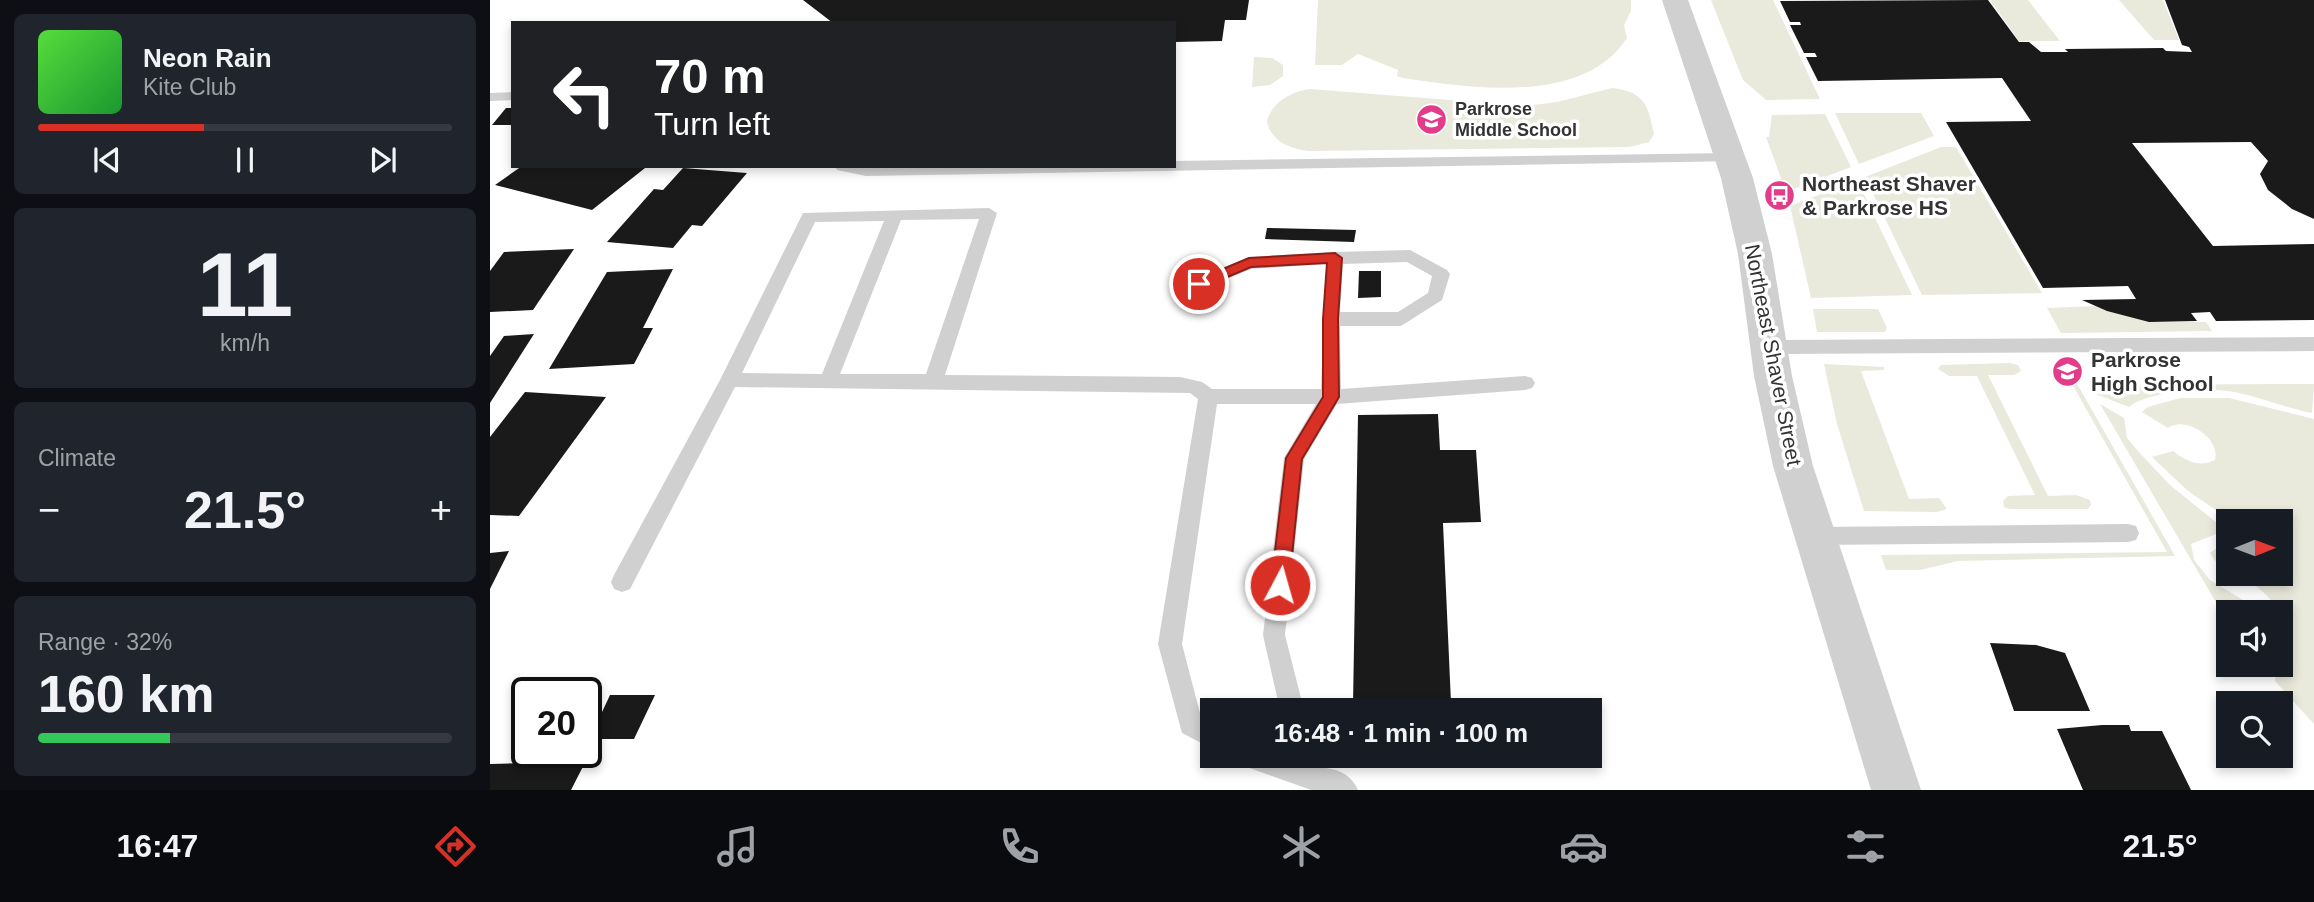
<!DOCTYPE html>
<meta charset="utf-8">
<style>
:root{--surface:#171b24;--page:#20242c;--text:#f1f3f6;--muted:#9ea1a6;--line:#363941;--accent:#d93025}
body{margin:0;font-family:Helvetica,sans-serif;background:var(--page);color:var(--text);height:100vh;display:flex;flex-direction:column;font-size:26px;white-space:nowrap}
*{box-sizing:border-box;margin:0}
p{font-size:23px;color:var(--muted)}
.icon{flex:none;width:38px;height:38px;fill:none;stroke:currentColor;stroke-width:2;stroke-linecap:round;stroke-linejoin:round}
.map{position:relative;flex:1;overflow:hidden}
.sheet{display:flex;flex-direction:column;gap:14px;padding:14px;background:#0d0f14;width:490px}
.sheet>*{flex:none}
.guide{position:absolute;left:21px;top:21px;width:665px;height:147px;border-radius:0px;box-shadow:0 4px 10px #0003;background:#202124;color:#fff;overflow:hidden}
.needle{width:46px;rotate:89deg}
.fabs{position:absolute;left:1726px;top:509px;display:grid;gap:14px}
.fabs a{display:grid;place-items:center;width:77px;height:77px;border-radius:0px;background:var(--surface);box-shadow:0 4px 10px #0003;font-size:35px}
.speed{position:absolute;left:21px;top:677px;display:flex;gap:14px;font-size:35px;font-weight:700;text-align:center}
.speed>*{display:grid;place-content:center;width:91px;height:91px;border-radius:50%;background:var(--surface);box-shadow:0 4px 10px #0003;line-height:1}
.speed .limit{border:4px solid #111;border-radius:10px;background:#fff;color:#111}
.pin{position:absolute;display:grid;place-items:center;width:60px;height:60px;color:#fff;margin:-30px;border:4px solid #fff;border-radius:50%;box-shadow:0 2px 7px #0007}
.me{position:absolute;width:77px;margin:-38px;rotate:6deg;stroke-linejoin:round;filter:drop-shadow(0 0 5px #0008)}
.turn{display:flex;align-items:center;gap:24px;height:147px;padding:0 28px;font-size:32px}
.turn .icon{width:91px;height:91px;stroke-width:2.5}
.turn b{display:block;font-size:49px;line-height:60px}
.big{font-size:52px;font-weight:700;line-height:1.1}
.sheet .tile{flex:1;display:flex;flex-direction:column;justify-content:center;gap:10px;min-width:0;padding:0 24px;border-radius:10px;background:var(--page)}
.sheet .dial{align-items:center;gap:0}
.dial b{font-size:91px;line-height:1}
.song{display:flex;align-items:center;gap:21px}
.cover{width:84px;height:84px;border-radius:10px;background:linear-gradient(135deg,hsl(110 70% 55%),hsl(130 70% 35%))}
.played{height:7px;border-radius:4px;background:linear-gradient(90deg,var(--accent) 40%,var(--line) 40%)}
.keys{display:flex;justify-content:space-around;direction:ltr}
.heat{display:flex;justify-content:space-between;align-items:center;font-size:38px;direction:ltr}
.charge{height:10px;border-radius:5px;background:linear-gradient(90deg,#34c759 32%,var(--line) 0)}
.trip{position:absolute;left:710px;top:698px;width:402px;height:70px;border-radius:0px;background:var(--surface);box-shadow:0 4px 10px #0003;font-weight:700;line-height:70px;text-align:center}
.tabs{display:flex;height:112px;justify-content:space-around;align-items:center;background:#090b0e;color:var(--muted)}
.tabs .icon{width:49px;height:49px}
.tabs .current{color:var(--accent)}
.tabs b{font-size:32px;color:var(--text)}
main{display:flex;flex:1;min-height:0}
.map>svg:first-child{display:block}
</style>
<main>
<section class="sheet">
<div class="tile">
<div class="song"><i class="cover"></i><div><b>Neon Rain</b><p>Kite Club</p></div></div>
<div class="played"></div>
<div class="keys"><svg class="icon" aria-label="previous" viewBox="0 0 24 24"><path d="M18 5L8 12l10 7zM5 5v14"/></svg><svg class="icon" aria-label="pause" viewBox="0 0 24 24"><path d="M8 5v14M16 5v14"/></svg><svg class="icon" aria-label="next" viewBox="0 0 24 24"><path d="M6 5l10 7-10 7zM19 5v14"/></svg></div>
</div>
<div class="tile dial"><b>11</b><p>km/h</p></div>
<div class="tile"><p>Climate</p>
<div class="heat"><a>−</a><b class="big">21.5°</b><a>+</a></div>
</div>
<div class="tile"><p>Range · 32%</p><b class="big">160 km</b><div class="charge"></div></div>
</section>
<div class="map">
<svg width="1824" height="790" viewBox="0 0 1824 790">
<rect width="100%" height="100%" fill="#fff"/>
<path fill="#e9e9dc" d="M828 0H1141V11L1134 25 1137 38C1093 106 980 88 913 78L907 76 908 70 868 54 852 65H825Z
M1221 0H1283L1330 99 1276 100 1253 80Z
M1500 0H1538L1570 41H1529Z
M1629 0H1673L1689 40H1664Z
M764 57 782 58 793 65V76L780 85 762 87Z
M1122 88C1155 92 1158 105 1164 134L1159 142 1139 147 818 151C800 149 780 141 777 121 782 102 802 91 820 89L1036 106 1067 102Z
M1345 113H1431L1444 136 1369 164Z
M1335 114 1361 167 1296 192 1276 137H1279L1282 115Z
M1451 147H1466L1552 293 1432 295 1375 177Z
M1367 180 1422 295 1321 298 1300 206Z
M1607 306 1659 322H1716L1722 331 1571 333 1557 308Z
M1323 309H1388L1397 328 1395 332H1327Z
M1568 359H1573L1685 556 1468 561 1430 570H1396L1391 555 1677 552Z
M1520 363 1528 365 1531 371 1524 375H1498L1558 496 1586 495 1600 500 1601 505 1598 509H1520L1514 507 1513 501 1518 496 1545 495 1487 376H1459L1448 369 1451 365Z
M1334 364 1394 367V370L1371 371 1419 499 1449 498 1457 509 1447 512 1374 511 1347 424Z
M1824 384 1822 413C1796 408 1770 397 1744 392 1720 387 1657 391 1639 407L1603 393 1599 385Z
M1690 398H1739L1824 419V724L1785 681 1786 673 1803 647C1800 628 1786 603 1772 591 1752 572 1739 585 1720 553L1738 540V574H1790V522L1742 521 1698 491 1662 457 1683 451C1696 461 1709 468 1725 460 1731 438 1695 415 1678 428L1652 412 1658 407Z
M1610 404 1634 418 1637 438 1648 451 1680 485 1732 527 1726 534 1701 544 1704 560 1720 580 1773 612H1738V623Z"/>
<path fill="#1a1a1a" d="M313 0H759L756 20H735L732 41 684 42V23H343Z
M1498 0 1529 42H1539L1551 52H1578L1575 49 1673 48 1676 51 1702 52 1699 47 1692 45 1675 0H1824V219L1802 209 1778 190 1770 174 1778 161 1761 142 1642 143 1723 246 1824 244V320L1726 321 1720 312 1701 313 1707 321 1659 322 1617 311 1592 300 1646 299 1638 286 1553 288 1456 122 1541 121 1512 78 1328 81 1316 57H1327L1325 53H1314L1300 25H1311L1310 22H1300L1290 1Z
M16 108H23V125H2Z
M32 166H149L155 168 102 210 5 185Z
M193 168 257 173 212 226 202 225 183 248 117 242 164 189 173 190Z
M777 228 866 230 864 242 775 239Z
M84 249 43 310 0 312V271L14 252Z
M183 269 153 328H163L144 364 59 369 117 272Z
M869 271H891V297L868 298Z
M44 334 0 403V356L14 336Z
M35 392 116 397 29 516 0 515V437Z
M948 414 950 450H986L991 522 953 523 961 703 863 704 868 415Z
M19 551 0 589V553Z
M1500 643 1546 645 1575 653 1600 711H1524Z
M120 695H165L144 739H107L81 790H0V764L42 763 48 752H96V725H106Z
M1612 725H1639L1641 731H1672L1701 790H1593L1567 729Z"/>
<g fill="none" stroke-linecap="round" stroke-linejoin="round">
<path fill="#d0d0d0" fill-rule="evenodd" d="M23 92V100L0 101V93Z
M1241 153 1247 155 1249 158 1247 161 376 176 347 170 345 166H684V161Z
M499 208 507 213 455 375 690 377 712 382 722 389H831L836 264 761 269 709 290 703 288 700 284 703 280 759 257 845 252 920 250 957 270 960 274 952 300 911 326H850L851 389 1035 376 1042 378 1045 383 1042 388 1035 390 847 404 814 459 795 635 814 710H790L773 635 794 458 826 404H727L692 644 711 717 723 724V749L692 733 668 644 708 399 700 393 245 387 140 589 132 592 124 589 121 582 124 575 230 380 313 213ZM489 219 436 374H350L411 220ZM394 221 332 374 252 373 325 222ZM917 262 942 276 938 293 908 312H850L853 264Z
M1824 337V351L1279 354 1272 352 1270 347 1272 342 1279 340Z
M1638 524 1646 526 1649 533 1646 540 1638 542 1325 545 1317 543 1314 536 1317 529 1325 527Z
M748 756H796L808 760 807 756H831L836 768C851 770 862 776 868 790H821L751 765Z"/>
<path fill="#d0d0d0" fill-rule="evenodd" d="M1172 0H1198L1263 178 1282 254 1302 376 1323 466 1431 790H1381L1283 466 1264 376 1248 254 1231 178Z"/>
</g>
<path fill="#d93025" stroke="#8d1f18" stroke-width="2" d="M845 253 852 258 848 319 849 397 812 459 799 585 796 590 790 593 783 590 781 585 796 458 833 397V319L837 263 761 267 709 289 702 284 704 281 759 258Z"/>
<defs>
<symbol id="school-disc" viewBox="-11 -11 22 22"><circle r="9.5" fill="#e23c8a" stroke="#fff"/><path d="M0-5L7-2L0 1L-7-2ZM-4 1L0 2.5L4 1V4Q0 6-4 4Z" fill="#fff"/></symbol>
<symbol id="bus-disc" viewBox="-11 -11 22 22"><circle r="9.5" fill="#e23c8a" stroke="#fff"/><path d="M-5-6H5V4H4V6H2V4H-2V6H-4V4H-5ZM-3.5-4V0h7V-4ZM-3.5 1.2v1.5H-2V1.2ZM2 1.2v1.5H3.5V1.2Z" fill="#fff"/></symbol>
</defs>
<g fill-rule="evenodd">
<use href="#school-disc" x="924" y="102" width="35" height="35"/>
<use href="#bus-disc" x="1272" y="178" width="35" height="35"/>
<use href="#school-disc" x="1560" y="354" width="35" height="35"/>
</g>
<g text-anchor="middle" stroke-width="7" stroke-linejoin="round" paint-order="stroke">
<g font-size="18" font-weight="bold" fill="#333" stroke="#fff" text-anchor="start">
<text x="965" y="115">Parkrose<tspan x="965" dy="21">Middle School</tspan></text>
</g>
<g font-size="21" font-weight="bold" fill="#333" stroke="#fff" text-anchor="start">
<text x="1312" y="191">Northeast Shaver<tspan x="1312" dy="24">&amp; Parkrose HS</tspan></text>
<text x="1601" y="367">Parkrose<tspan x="1601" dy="24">High School</tspan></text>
</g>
<g font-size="21" fill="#333" stroke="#fff">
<text transform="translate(1283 355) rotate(79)" y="7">Northeast Shaver Street</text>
</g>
</g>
</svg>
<div class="fabs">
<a><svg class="needle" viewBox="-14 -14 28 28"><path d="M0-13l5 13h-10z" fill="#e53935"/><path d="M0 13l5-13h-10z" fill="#9ea1a6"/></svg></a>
<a><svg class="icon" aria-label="sound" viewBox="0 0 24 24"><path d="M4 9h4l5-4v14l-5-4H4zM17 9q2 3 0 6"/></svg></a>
<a><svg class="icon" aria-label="search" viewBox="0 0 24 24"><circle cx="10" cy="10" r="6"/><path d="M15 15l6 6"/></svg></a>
</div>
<div class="speed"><div class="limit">20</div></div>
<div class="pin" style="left:709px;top:284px;background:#d93025"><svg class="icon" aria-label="arrive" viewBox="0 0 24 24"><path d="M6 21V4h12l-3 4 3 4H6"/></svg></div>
<svg class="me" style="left:790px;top:585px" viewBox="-20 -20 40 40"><circle r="17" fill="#d93025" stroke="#fff" stroke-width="3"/><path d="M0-11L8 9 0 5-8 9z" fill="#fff"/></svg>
<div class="trip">16:48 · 1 min · 100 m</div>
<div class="guide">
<div class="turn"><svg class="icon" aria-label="left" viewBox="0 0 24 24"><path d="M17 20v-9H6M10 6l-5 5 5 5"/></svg><div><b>70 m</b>Turn left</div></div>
</div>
</div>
</main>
<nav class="tabs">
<b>16:47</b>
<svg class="icon current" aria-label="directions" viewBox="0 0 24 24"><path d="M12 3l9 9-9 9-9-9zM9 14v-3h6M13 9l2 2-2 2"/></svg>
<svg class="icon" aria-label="music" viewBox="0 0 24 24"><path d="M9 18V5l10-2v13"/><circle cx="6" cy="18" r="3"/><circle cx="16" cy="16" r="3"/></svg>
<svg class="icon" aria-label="phone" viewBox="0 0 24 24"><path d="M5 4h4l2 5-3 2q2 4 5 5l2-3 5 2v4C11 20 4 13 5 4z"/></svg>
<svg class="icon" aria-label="climate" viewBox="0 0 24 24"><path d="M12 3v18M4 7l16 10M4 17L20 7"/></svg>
<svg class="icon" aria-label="car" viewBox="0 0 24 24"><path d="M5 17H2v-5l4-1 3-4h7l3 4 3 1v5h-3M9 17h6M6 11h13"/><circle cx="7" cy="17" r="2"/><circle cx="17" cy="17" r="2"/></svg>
<svg class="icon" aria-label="filters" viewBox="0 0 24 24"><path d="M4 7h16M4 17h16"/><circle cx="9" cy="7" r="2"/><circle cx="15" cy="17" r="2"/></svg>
<b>21.5°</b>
</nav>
